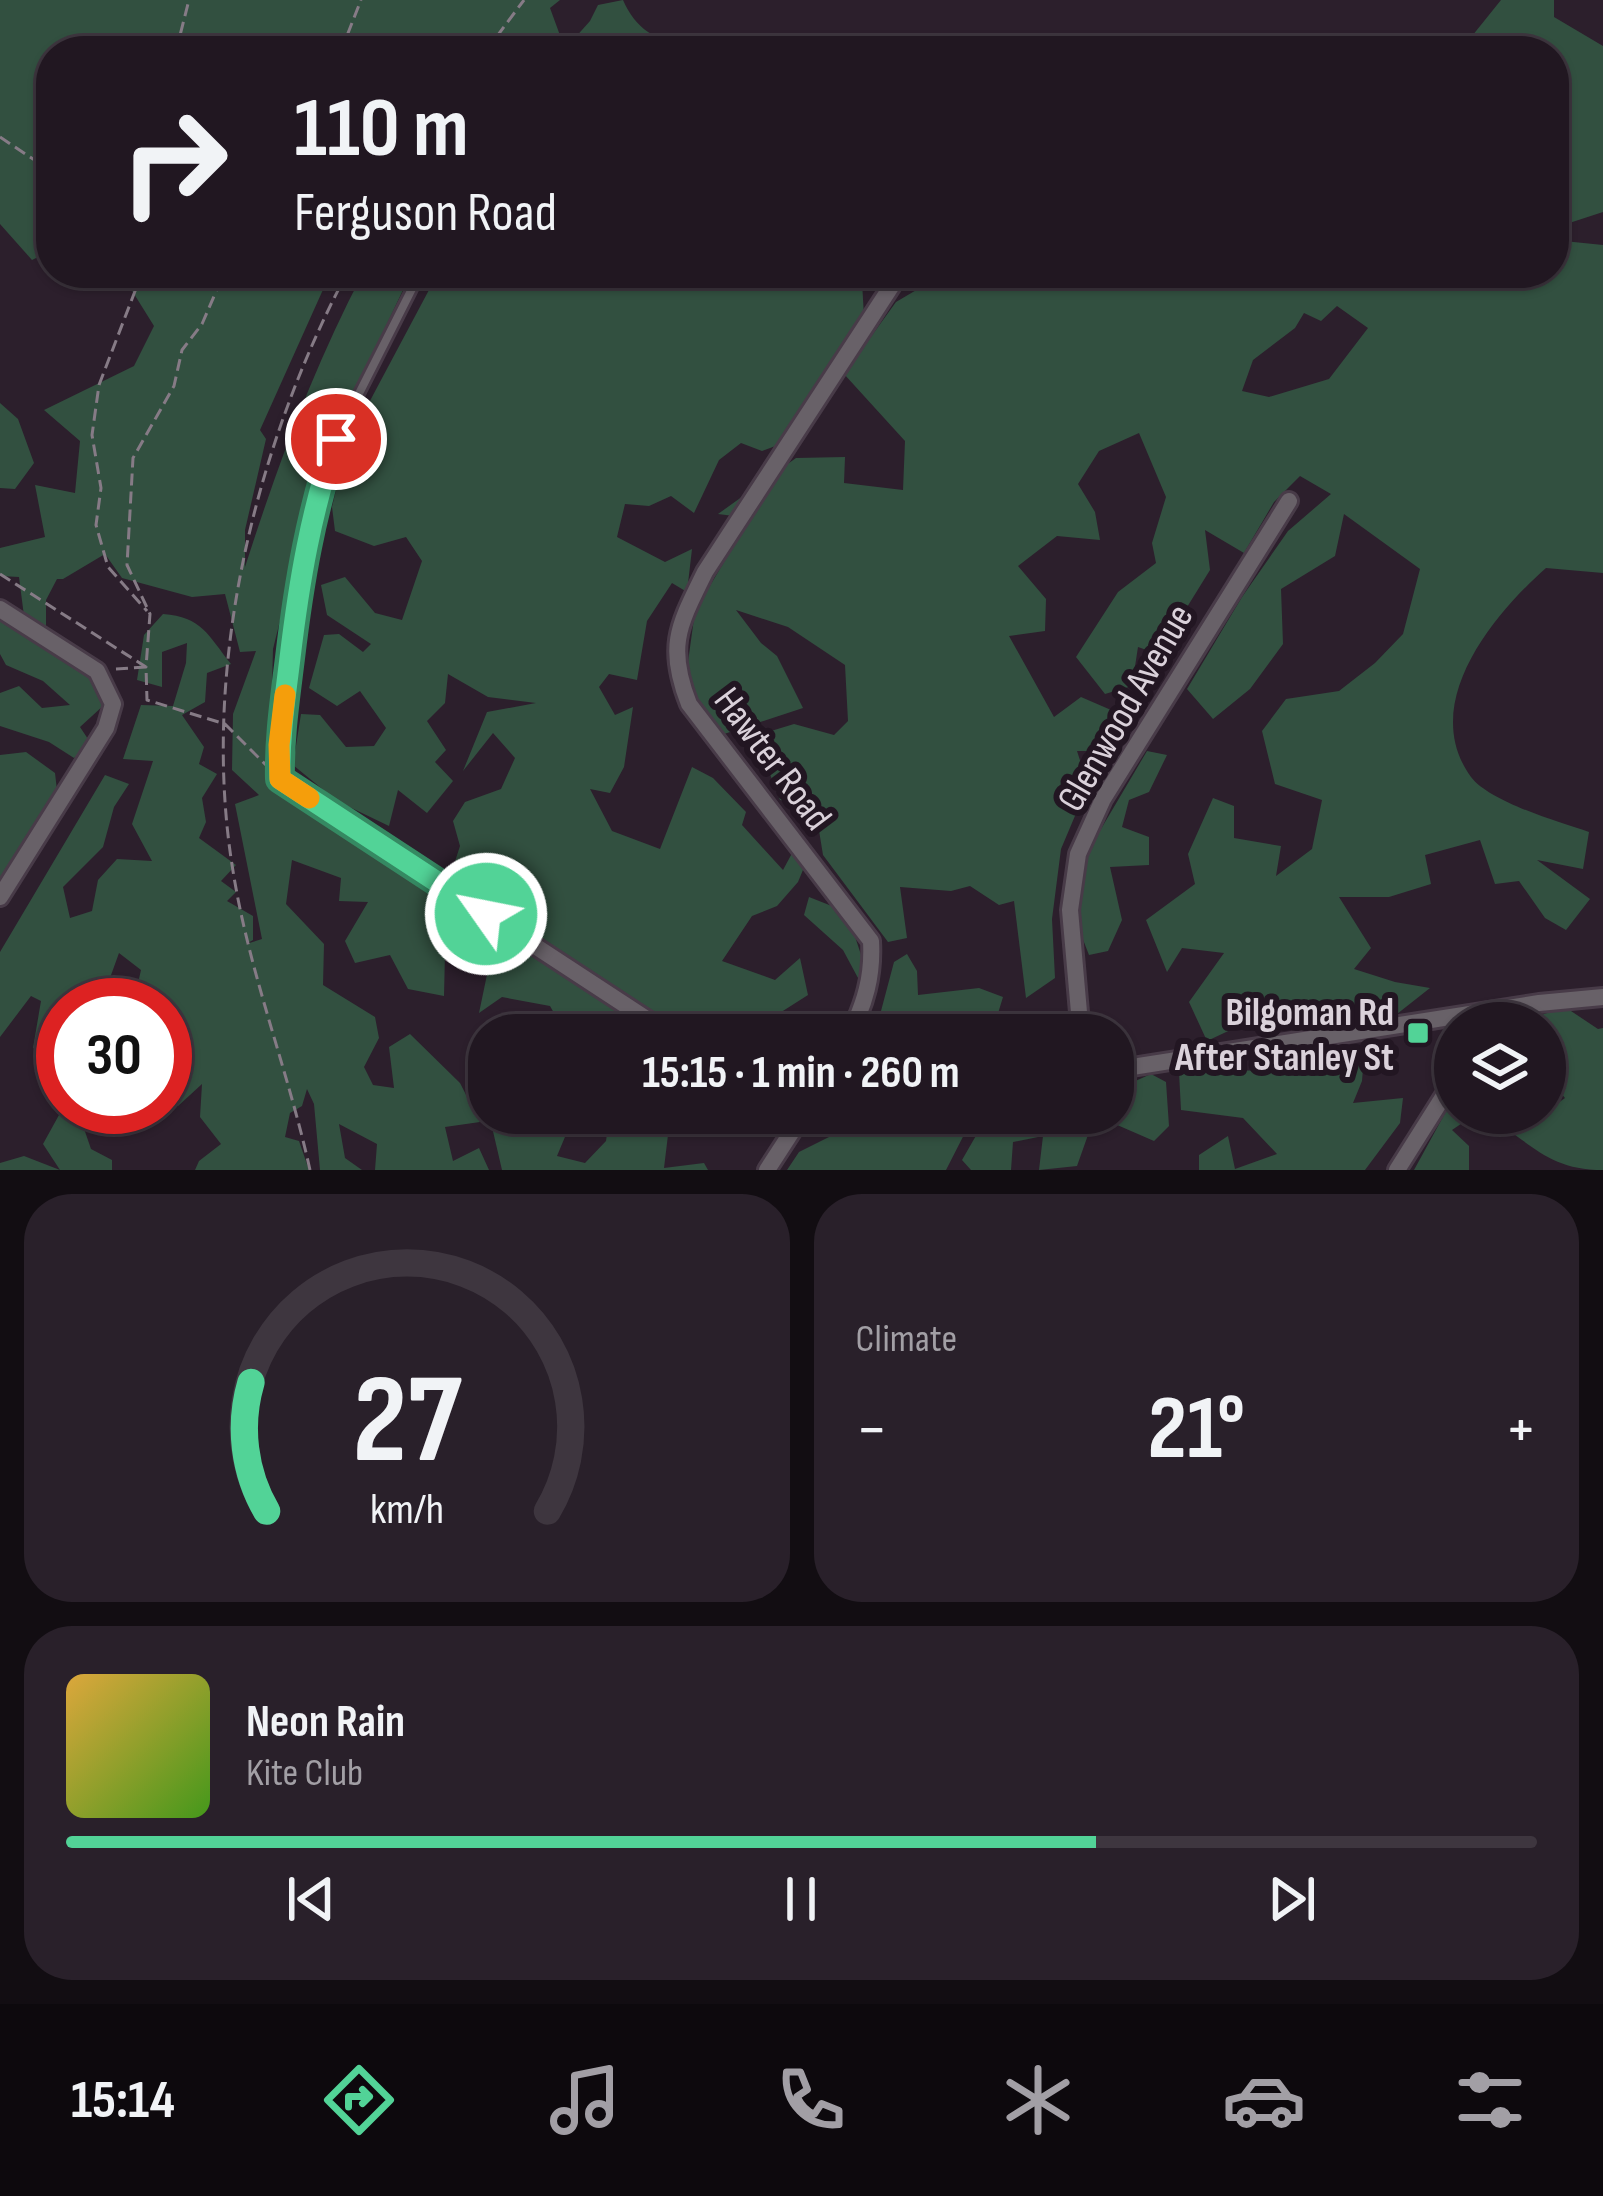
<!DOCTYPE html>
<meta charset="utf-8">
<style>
:root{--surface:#211721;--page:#29202a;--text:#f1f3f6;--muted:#a29fa5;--line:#3e363f;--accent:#52d397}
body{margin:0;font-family:"Sofia Sans Condensed",sans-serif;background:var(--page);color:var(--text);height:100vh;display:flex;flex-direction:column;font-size:45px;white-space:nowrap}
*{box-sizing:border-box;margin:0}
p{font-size:39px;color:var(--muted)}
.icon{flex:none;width:66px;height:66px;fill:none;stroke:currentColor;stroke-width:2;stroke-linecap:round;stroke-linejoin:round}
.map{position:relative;height:1170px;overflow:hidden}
.drawer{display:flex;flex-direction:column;gap:24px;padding:24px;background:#120d12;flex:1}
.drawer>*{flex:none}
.banner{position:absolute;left:36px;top:36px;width:1533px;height:252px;border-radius:48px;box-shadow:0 3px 9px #0004,0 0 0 3px var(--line);background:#211721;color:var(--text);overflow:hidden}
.fabs{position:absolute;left:1434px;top:1002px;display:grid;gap:24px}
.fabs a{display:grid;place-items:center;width:132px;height:132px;border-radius:50%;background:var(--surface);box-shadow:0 3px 9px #0004,0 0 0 3px var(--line);font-size:60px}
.speed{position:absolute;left:36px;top:978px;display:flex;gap:24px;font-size:60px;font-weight:700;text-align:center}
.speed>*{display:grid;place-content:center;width:156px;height:156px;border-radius:50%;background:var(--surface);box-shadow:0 3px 9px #0004,0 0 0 3px var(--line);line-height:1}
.speed .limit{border:18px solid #d22;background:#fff;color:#111}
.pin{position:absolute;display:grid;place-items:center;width:102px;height:102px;color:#fff;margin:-51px;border:6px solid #fff;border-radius:50%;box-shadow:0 3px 12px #0007}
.me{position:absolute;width:132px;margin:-66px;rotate:303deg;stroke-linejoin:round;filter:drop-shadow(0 0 9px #0008)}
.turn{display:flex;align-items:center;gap:42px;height:252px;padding:0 60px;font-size:54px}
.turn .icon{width:156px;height:156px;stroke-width:2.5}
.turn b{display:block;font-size:84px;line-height:102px}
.big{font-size:90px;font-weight:700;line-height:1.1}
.drawer .widget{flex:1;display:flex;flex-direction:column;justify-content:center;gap:18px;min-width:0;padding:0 42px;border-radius:48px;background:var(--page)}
.drawer .dial{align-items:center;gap:0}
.dial svg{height:312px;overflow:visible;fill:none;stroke:var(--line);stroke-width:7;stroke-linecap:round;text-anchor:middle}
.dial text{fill:var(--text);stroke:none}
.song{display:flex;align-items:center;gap:36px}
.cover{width:144px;height:144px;border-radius:18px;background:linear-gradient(135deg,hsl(40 70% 55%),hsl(100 70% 35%))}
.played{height:12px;border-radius:6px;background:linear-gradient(90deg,var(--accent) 70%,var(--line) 70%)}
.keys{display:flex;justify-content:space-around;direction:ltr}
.heat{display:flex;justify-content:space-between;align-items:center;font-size:66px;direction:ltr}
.drawer .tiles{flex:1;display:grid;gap:24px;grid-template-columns:1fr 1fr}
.widget:last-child{grid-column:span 2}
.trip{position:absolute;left:468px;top:1014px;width:666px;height:120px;border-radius:48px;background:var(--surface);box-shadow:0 3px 9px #0004,0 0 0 3px var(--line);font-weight:700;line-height:120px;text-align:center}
.menu{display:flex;height:192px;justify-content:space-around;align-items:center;background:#0d090d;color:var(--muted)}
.menu .icon{width:84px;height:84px}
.menu .current{color:var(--accent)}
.menu b{font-size:54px;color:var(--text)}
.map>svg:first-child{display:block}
</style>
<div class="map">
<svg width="1603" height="1170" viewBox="0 0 1603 1170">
<rect width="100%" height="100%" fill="#2c1f2c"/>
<path fill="#325040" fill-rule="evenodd" d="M0 0H560L550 8 565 49 590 21 598 5 623 0C637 32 662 46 697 42L706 51H503L512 37 484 33 472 51H51V261L44 254 32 260 0 224Z
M1501 0H1554V17L1603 46V212L1554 228V51H1460Z
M1554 240 1603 245V573L1546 568C1494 614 1418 704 1471 777 1490 802 1559 822 1589 832L1583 869 1537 860 1590 899 1566 930 1545 918 1519 881 1495 884 1480 840 1425 855 1431 884 1389 897H1339L1371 948 1354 969 1395 982 1430 988 1397 1014 1281 1029 1258 1017 1207 1041 1189 1002 1224 953 1182 948 1167 972 1146 920 1195 884 1188 854 1213 798 1234 806V838L1281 846 1276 876 1312 849 1322 800 1275 784 1262 731 1286 699 1339 691 1375 663 1403 634 1420 569 1344 514 1335 556 1281 589 1283 644 1250 689 1213 719 1187 689 1242 597 1288 531 1331 494 1300 476 1274 502 1244 553 1205 530 1210 570 1158 654 1138 647 1132 686 1105 694 1076 657 1118 592 1156 563 1152 543 1166 497 1139 433 1099 451 1078 484 1095 512 1100 540 1057 536 1018 566 1046 599 1045 631 1009 636 1054 717 1081 697 1118 713 1105 751H1077L1088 785 1061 849 1052 919 1055 978 1026 998 1014 901 999 905 970 886 951 891 900 887 907 938 888 942 823 855 815 806 780 800 755 736 794 724 834 735 848 721 845 665 788 627 736 610 761 643 777 656 803 708 709 739 684 691 695 611 750 518 718 514 796 458 845 457 844 483 903 490 905 441 844 374 896 302 935 279 937 273H1032L1046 291 1058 273H1096L1104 285C1131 270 1142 274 1169 287L1171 273H1554ZM1337 306 1368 328 1329 379 1269 397 1242 391 1253 360 1295 328 1304 313 1321 321Z
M121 273H320L326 283 260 430 266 439 245 530V567C277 467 314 366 363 273H411L317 472 273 649 270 761 295 784 430 876 446 910 444 996 408 989 390 955 355 963 345 941 368 902 339 901 341 878 292 860 286 904 324 944 323 985 375 1017 379 1038 364 1067 373 1085 394 1088 389 1047 410 1034 460 1083 480 1122 445 1127 453 1161 479 1148 489 1170H375L377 1144 339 1124 345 1158 362 1170H320L314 1104 307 1089 302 1106 290 1113 285 1137 299 1141 309 1170H195L199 1161 221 1144 200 1117 202 1084 178 1106 165 1102V1005H133L141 970 119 953 106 989 112 1005H63V1055L33 1048 41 1001 31 996 0 1037V952L105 775 129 784 114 807 103 847 63 887 70 918 92 911 98 880 117 859 152 861 132 824 153 761 123 759 141 705 173 706 186 663 187 643 162 652V687L137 680 144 635 163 614C202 617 208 635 231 664L207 673 205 702 182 715 204 747 199 764 217 774 202 798 206 822 199 838 236 865 221 881 236 892 227 901 253 916V940L246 944 262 939 235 804 259 795 232 770 233 714 256 651 240 652 225 594 192 597 122 578 105 554 63 579H57L46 600V647L82 649 104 705 80 727 92 745 74 758 49 742 0 726V693L19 686 42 708 70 705 43 681 6 665 0 654V599L25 624 19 577 0 576V548L45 537 35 485 75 493 80 441 44 410 134 366 154 326Z
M438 273H790L806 289C827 274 838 268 862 281L864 317 841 372 813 388 789 441 762 451 741 443 719 460 694 513 671 496 649 506 625 504 617 537 665 562 692 549 687 592 672 583 647 621 637 680 609 674 599 687 615 715 633 707 624 767 610 793 590 789 612 831 660 849 692 767 713 778 746 812 742 825 783 870 797 844 805 865 798 882 777 906 752 916 722 961 775 980 800 958 808 995 764 1023 775 1035 566 1034 550 1006 502 997 479 1013 489 965 451 937 469 908 504 949 529 952 519 915 450 877 460 846 453 821 465 802 501 789 515 758 493 733 463 771 487 712 536 703 488 697 448 674 445 703 427 721 446 750 435 762 453 781 427 813 398 790 389 826 337 801 293 765 301 714 320 715 346 747 374 746 386 728 360 691 337 706 309 688 324 635 339 634 363 652 371 644 327 615 321 585 345 577 375 613 402 620 422 561 406 537 374 546 335 531 332 507 347 444Z
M0 403 18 419 34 463 15 489 0 488Z
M1147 751 1167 755 1149 792 1129 800 1122 827 1149 837V865L1110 867 1122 920 1108 951 1089 955 1073 914 1085 856Z
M26 752 55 773 58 799 0 886V755Z
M809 897 847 912 864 964 865 991 843 950 804 915Z
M907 954 917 971 918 995 979 988 1003 997 996 1020 957 1022 945 1035 903 1031 900 1035H870L881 1011 894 962Z
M1565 1007 1598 1029 1603 1028V1170C1544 1170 1529 1138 1480 1113L1540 1116 1565 1098 1545 1075V1023H1517Z
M1336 1048 1364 1055 1362 1081 1353 1103 1403 1098 1400 1123 1365 1170H1199V1155L1228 1136 1235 1169 1277 1154 1243 1118 1181 1110 1179 1072 1274 1070Z
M1151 1074 1166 1082 1169 1126 1154 1141 1108 1121 1109 1113H1113V1091Z
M1455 1095V1113H1477L1452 1130 1469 1146V1170H1414Z
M497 1113H575L557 1156 585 1163 606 1141 610 1113H647V1129L668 1135 664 1168 704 1163 708 1170H502L492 1127Z
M877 1113H949L970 1123 946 1170H787L799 1152Z
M989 1113H1090L1094 1118 1077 1166 1039 1170 1043 1136 1013 1142 1011 1170H971L962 1160Z
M59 1115 80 1117 91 1149 112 1160V1170H0V1163L24 1156 60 1170 43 1144Z"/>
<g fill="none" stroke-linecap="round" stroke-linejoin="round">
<defs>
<path id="service" d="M280 779 279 745 302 561 314 503 336 439 420 273"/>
<path id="minor" d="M0 609 97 671 113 704 106 728 0 897
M280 779 671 1035
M849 1035C865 1004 873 976 871 941L689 704C666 646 679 625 705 572L900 273
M1081 1035 1070 910 1078 854 1103 799 1289 501
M1113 1070 1539 1003 1603 997
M767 1170 804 1113
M1397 1170 1455 1078"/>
</defs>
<use href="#service" stroke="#483b48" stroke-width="14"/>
<use href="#minor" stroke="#483b48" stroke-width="22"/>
<path stroke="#867b86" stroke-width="3" stroke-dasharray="12 6" stroke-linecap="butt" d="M176 51 189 0
M341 51 361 0
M486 51 524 0
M0 137 51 171
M142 273 99 385 92 435 101 488 96 525 108 567 147 611
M0 574 146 667 150 614 127 565 133 458 174 386 182 350 202 324 224 273
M116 669 146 667 147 700 225 724 269 768
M310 1170C288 1070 249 972 233 871 200 672 254 448 347 273"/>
<use href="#service" stroke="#686168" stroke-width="8"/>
<use href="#minor" stroke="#686168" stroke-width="16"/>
</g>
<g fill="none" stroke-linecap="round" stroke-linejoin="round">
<defs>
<path id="route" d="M336 439C311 511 299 582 290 658 285 699 279 738 280 779L486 914"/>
</defs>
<use href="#route" stroke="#358962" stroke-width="30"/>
<use href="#route" stroke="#52d397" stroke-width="21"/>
<path stroke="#f59e0b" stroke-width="21" d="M285 695 279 745 280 779 309 798"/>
</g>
<rect fill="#52d397" stroke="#221622" stroke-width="4.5" x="1406" y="1021" width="24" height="24" rx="6"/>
<g text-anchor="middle" stroke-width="12" stroke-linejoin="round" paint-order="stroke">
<g font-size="39" fill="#dad1da" stroke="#221622">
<text transform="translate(1124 707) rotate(-60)" y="14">Glenwood Avenue</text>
<text transform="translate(774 758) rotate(53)" y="14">Hawter Road</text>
</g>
<g font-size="39" font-weight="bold" fill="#dad1da" stroke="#221622" text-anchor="end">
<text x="1394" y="1025">Bilgoman Rd<tspan x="1394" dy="45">After Stanley St</tspan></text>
</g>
</g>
</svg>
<div class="fabs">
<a><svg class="icon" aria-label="layers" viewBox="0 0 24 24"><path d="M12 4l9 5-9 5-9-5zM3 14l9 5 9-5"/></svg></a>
</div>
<div class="speed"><div class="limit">30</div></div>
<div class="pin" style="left:336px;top:439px;background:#d93025"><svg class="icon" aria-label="arrive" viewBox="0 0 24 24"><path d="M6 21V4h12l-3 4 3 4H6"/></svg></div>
<svg class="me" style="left:486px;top:914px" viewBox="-20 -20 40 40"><circle r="17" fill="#52d397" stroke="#fff" stroke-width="3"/><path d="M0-11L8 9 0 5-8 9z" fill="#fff"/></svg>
<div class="trip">15:15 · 1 min · 260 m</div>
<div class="banner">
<div class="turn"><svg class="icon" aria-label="right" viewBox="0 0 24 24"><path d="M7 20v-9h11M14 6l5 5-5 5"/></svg><div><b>110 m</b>Ferguson Road</div></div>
</div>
</div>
<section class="drawer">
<div class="tiles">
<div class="widget dial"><svg viewBox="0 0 100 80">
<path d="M14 69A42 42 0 1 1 86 69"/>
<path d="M14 69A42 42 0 0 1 10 36" stroke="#52d397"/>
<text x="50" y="56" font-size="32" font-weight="700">27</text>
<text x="50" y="72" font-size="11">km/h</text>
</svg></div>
<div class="widget"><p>Climate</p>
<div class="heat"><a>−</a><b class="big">21°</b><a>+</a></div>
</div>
<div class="widget">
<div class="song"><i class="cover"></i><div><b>Neon Rain</b><p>Kite Club</p></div></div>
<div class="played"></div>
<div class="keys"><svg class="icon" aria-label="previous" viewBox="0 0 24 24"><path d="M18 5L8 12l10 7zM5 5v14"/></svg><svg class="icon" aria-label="pause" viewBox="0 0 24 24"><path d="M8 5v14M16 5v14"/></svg><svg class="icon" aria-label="next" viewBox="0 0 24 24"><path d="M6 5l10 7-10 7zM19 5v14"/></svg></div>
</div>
</div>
</section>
<nav class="menu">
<b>15:14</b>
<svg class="icon current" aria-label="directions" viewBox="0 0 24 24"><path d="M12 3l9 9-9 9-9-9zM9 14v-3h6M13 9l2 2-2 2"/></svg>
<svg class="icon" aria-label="music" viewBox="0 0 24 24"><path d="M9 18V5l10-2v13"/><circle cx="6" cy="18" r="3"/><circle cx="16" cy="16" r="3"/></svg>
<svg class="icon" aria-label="phone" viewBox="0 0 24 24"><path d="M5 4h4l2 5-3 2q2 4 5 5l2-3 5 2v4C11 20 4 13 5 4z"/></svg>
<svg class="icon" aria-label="climate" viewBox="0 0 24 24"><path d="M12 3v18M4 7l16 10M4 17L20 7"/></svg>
<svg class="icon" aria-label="car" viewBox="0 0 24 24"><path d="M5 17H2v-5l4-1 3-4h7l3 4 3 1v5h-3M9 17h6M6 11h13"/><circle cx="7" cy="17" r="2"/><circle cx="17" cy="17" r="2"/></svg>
<svg class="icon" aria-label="filters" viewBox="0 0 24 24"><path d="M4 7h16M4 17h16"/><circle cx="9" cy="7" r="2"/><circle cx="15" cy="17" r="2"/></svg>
</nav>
